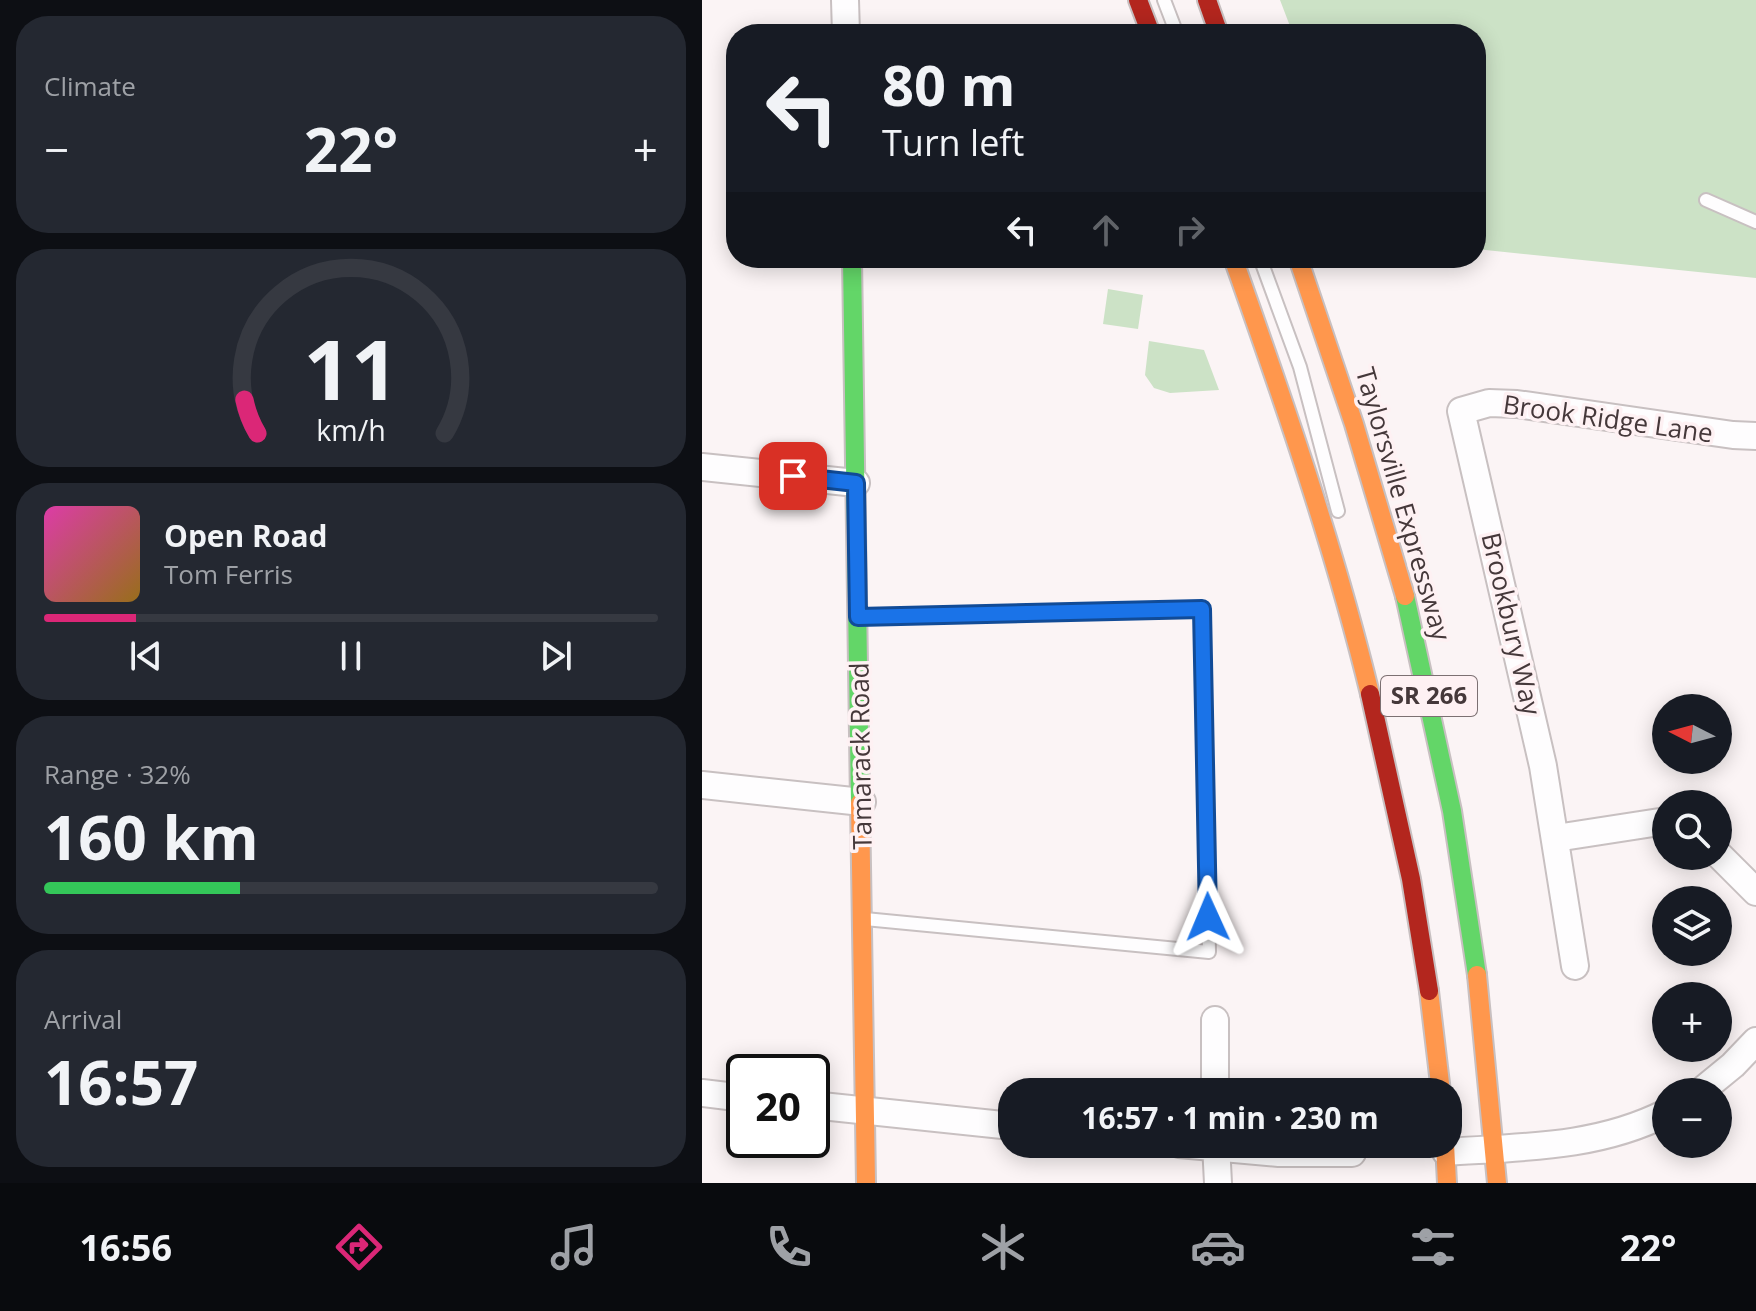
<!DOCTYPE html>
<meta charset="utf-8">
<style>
:root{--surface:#171b24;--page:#242831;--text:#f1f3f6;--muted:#9ea1a6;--line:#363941;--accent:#db2777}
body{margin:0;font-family:"Open Sans",sans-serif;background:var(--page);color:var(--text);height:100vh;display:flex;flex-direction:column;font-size:30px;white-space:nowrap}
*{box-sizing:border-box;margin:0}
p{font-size:26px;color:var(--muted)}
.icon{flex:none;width:44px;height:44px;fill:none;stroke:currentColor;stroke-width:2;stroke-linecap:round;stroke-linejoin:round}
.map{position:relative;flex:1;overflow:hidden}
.sheet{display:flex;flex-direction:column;gap:16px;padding:16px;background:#0d0f14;width:702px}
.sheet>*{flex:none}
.guide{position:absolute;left:24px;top:24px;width:760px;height:244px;border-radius:32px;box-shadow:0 4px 20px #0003;background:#171b24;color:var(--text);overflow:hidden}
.needle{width:52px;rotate:276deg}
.fabs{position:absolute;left:950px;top:694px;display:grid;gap:16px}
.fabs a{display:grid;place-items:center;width:80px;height:80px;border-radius:50%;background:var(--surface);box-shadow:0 4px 20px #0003;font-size:40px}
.speed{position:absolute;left:24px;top:1054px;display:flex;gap:16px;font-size:40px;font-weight:700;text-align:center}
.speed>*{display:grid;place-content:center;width:104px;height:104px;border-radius:50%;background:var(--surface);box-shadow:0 4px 20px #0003;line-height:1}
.speed .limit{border:4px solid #111;border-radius:12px;background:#fff;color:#111}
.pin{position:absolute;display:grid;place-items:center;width:68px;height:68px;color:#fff;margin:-34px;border-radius:16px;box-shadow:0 4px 12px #0006}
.me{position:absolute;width:88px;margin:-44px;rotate:359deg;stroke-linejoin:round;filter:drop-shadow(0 0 6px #0008)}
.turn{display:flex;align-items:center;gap:28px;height:168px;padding:0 24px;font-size:36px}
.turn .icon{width:104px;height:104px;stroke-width:2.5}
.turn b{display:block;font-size:56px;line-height:68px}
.lanes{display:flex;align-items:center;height:76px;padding:0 24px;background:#0003;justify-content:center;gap:40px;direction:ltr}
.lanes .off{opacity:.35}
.big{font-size:60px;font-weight:700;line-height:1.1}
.sheet .card{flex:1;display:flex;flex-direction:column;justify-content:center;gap:12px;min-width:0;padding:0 28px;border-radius:32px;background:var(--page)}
.sheet .dial{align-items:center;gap:0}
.dial svg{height:208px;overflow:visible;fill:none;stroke:var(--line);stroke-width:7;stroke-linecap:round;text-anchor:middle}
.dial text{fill:var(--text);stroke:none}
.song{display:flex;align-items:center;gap:24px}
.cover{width:96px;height:96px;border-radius:12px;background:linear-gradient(135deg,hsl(320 70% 55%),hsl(40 70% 35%))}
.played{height:8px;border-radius:4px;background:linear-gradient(90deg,var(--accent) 15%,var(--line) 15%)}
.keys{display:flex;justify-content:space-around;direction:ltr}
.heat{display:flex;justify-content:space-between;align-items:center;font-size:44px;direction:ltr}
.charge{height:12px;border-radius:6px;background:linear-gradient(90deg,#34c759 32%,var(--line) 0)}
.trip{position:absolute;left:296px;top:1078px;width:464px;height:80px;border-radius:32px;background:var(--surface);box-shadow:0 4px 20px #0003;font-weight:700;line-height:80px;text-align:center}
.menu{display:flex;height:128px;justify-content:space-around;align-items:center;background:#090b0e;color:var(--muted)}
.menu .icon{width:56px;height:56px}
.menu .current{color:var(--accent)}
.menu b{font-size:36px;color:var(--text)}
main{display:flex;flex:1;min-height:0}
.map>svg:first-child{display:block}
</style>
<main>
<section class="sheet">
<div class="card"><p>Climate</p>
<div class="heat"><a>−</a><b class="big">22°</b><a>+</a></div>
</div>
<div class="card dial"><svg viewBox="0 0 100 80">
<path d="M14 69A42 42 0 1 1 86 69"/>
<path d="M14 69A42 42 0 0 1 9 56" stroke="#db2777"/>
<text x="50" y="56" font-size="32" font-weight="700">11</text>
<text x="50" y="72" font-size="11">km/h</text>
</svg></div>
<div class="card">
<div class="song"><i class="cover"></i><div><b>Open Road</b><p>Tom Ferris</p></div></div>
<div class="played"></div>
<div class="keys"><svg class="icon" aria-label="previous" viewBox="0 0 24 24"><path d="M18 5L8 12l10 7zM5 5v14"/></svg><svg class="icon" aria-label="pause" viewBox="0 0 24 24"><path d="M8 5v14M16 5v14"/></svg><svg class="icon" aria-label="next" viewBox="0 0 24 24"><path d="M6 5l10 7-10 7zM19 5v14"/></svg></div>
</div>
<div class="card"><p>Range · 32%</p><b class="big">160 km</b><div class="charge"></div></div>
<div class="card"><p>Arrival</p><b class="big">16:57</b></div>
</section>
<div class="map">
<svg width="1054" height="1183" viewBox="0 0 1054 1183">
<rect width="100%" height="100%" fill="#fbf4f5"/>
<path fill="#cce2c6" d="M578 0H1054V278L774 249V34H591Z
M406 289 441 295 436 329 401 324Z
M447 341 502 350 517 390 468 393 452 388 443 375Z"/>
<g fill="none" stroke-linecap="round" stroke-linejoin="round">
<defs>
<path id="lane" d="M462 0 475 34
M1004 200 1054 222
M558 258 598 367 636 511
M159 617 500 609 507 952 163 919"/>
<path id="street" d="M143 0 144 34
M0 467 154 483
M0 785 160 802
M854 838 964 821
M1016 854 1054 892
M873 966 841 766 759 411 787 403 815 404 1031 435 1054 436
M513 1092V1020
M998 1092 1031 1065 1054 1041
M0 1093 42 1098
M110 1105 310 1126
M477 1144 577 1153H650
M514 1144 516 1183
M744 1152C819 1147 895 1148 964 1113"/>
<path id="fast" d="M150 258 158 803
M703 596 750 811 775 975"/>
<path id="slow" d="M531 258C582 402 632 546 668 694
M596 258 652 424 703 596
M158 803 164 1183
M775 975 795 1183
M727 991 739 1092
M743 1144 745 1183"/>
<path id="jam" d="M436 0 449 34
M505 0 517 34
M668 694 709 879 727 991"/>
</defs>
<use href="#lane" stroke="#c8c0c1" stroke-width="16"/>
<use href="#street" stroke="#c8c0c1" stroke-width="30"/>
<use href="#fast" stroke="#c8c0c1" stroke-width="22"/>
<use href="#slow" stroke="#c8c0c1" stroke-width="22"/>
<use href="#jam" stroke="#c8c0c1" stroke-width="22"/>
<use href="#lane" stroke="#fefdfe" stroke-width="12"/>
<use href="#street" stroke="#fefdfe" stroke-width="26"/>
<use href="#fast" stroke="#63d668" stroke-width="18"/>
<use href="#slow" stroke="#ff974d" stroke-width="18"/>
<use href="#jam" stroke="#b3261e" stroke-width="18"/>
</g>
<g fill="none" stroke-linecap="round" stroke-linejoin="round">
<defs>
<path id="route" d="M91 476 154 483 156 617 500 609 506 917"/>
</defs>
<use href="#route" stroke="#114b97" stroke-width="20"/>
<use href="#route" stroke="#1a73e8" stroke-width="14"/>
</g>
<g text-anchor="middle" stroke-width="7" stroke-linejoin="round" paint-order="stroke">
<rect fill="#fef1f3" stroke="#7c7072" stroke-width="2" x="679" y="676" width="96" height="40" rx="6"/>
<g font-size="24" font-weight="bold" fill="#45383a">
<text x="727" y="704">SR 266</text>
</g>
<g font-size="26" fill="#45383a" stroke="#fef1f3">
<text transform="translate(906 419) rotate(8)" y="9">Brook Ridge Lane</text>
<text transform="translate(701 504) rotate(74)" y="9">Taylorsville Expressway</text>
<text transform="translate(809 624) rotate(77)" y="9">Brookbury Way</text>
<text transform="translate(159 756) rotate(-91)" y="9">Tamarack Road</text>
</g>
</g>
</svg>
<div class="fabs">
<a><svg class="needle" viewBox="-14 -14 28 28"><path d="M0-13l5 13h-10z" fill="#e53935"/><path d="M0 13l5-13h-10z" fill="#9ea1a6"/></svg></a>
<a><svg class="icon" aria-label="search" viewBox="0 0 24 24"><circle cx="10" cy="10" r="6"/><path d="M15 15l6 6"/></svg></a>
<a><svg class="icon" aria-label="layers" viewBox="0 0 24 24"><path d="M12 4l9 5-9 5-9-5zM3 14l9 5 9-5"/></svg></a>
<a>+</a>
<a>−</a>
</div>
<div class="speed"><div class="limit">20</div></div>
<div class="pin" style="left:91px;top:476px;background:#d93025"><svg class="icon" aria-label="arrive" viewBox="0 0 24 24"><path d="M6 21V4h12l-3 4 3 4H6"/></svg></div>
<svg class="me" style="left:506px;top:917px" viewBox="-20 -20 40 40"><path d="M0-17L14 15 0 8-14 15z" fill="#1a73e8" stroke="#fff" stroke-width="4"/></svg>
<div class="trip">16:57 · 1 min · 230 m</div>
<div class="guide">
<div class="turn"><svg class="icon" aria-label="left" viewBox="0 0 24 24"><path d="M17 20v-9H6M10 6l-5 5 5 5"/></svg><div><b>80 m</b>Turn left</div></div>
<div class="lanes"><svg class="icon" aria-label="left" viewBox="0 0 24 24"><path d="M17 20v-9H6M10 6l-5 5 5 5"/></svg><svg class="icon off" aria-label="ahead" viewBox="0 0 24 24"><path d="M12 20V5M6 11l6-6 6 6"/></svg><svg class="icon off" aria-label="right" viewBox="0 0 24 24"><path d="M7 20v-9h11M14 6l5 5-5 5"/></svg></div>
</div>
</div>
</main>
<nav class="menu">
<b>16:56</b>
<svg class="icon current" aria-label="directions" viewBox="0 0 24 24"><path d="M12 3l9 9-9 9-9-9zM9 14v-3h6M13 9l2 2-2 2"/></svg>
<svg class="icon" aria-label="music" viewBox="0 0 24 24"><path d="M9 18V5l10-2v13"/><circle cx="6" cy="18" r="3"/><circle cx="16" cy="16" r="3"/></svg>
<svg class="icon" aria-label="phone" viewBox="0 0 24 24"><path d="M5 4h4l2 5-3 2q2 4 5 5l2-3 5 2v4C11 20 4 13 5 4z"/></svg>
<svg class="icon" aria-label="climate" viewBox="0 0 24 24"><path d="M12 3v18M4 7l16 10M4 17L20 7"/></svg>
<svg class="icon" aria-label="car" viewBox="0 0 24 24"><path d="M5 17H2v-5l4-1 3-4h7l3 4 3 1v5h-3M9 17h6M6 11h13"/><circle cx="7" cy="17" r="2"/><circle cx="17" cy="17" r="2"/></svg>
<svg class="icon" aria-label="filters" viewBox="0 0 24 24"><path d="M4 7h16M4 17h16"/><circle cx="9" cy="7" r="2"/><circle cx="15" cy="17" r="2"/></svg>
<b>22°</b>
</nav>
